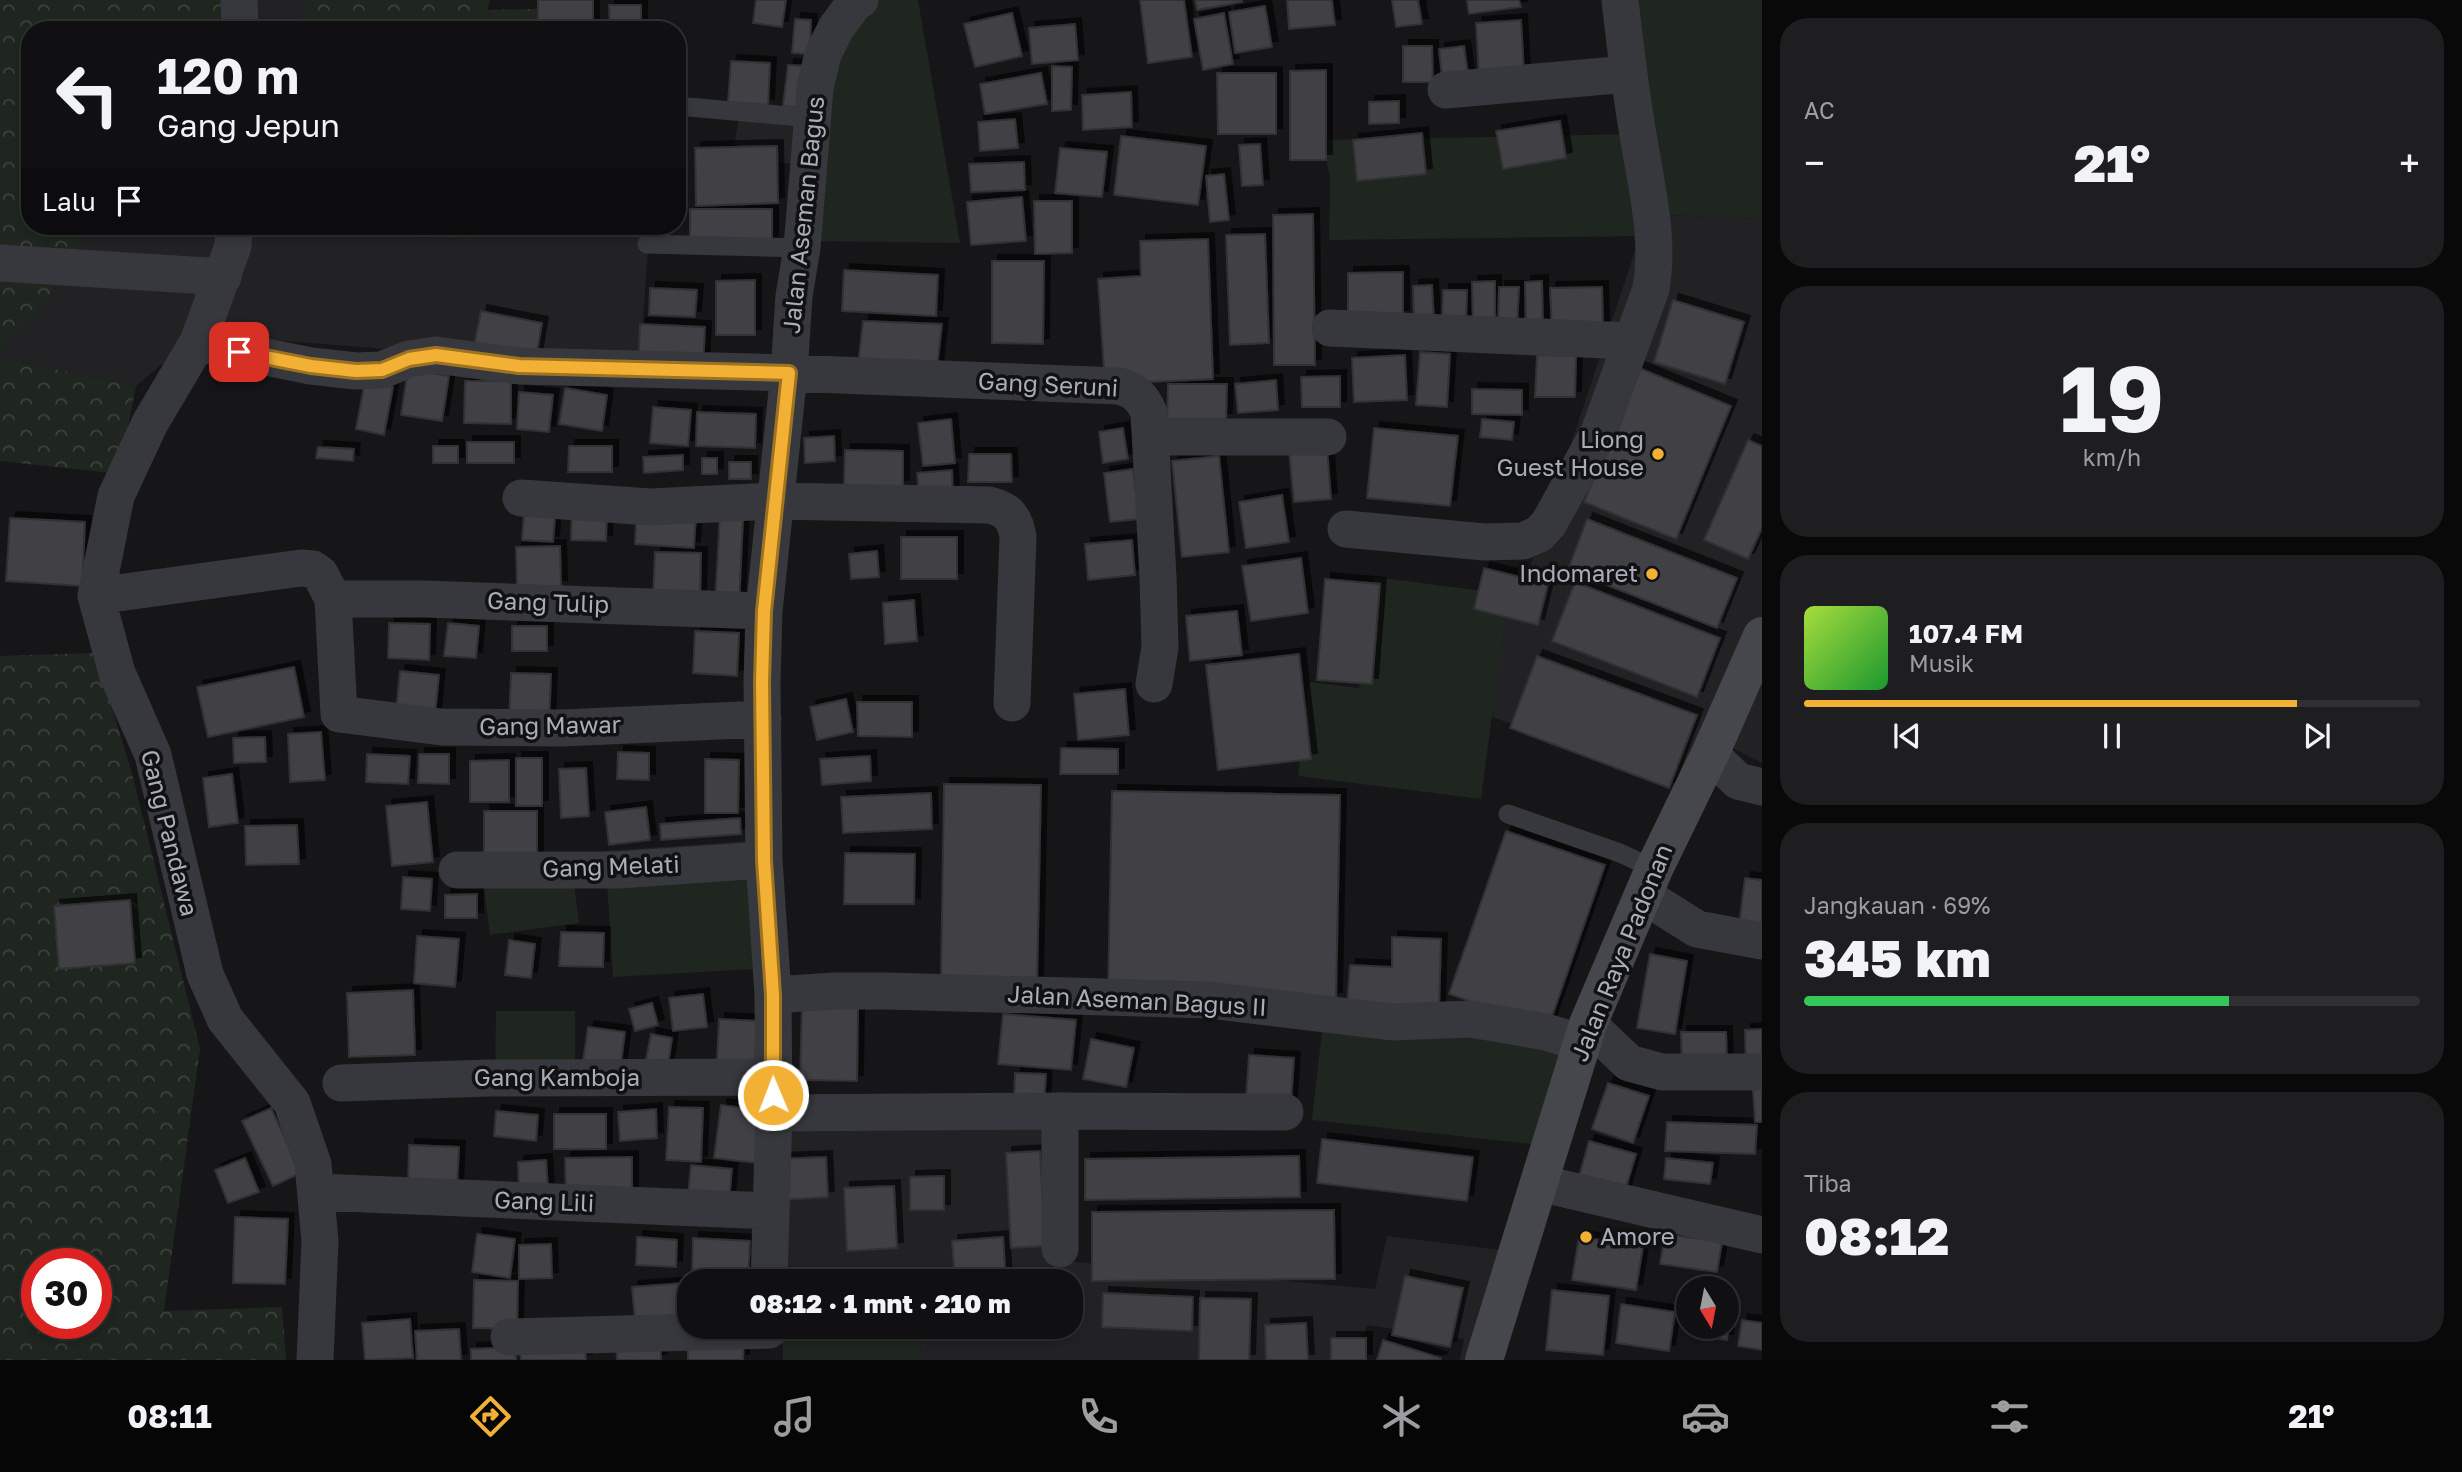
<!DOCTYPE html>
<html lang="id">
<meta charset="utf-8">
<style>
:root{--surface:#101012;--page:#1e1e20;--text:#f1f3f6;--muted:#9c9d9f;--line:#303032;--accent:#f2b134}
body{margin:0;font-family:"Golos Text",sans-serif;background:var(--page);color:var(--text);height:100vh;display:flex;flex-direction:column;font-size:26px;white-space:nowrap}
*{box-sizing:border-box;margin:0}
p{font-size:23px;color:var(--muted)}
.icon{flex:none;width:38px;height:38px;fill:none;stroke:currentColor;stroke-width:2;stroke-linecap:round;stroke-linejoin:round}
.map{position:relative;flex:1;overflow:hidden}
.side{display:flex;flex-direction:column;gap:18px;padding:18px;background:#09090a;width:700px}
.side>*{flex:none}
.hud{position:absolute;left:21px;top:21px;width:665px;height:214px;border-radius:28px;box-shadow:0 4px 10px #0003,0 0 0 2px var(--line);background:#101012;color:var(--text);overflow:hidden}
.needle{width:46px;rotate:170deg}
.buttons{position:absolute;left:1676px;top:1276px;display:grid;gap:14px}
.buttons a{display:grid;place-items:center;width:63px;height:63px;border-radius:50%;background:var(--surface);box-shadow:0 4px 10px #0003,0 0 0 2px var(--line);font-size:35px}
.speed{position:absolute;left:21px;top:1248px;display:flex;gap:14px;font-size:35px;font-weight:700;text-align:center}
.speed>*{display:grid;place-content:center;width:91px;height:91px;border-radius:50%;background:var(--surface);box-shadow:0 4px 10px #0003,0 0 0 2px var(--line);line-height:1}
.speed .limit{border:10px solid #d22;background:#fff;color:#111}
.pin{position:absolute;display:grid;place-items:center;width:60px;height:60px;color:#fff;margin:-30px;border-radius:14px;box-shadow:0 4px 10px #0006}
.me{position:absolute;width:77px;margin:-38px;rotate:359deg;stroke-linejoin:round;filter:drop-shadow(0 0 5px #0008)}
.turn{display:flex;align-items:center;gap:24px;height:147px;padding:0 21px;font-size:32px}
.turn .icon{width:91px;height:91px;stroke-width:2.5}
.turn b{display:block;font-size:49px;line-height:60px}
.then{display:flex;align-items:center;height:66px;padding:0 21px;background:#0003;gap:14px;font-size:26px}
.big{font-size:52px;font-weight:800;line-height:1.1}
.side .card{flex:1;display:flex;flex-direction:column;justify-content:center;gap:10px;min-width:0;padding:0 24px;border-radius:28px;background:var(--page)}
.side .dial{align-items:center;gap:0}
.dial b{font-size:91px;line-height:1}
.song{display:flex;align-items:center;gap:21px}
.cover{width:84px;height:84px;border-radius:10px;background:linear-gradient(135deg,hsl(80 70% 55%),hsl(130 70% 35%))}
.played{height:7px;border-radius:4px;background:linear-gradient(90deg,var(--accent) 80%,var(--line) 80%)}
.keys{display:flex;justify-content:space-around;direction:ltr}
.heat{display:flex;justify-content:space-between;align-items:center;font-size:38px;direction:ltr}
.charge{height:10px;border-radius:5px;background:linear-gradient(90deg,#34c759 69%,var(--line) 0)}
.trip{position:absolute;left:677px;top:1269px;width:406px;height:70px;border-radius:28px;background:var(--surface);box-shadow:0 4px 10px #0003,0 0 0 2px var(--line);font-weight:800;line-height:70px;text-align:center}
.tab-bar{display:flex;height:112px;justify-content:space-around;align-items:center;background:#060607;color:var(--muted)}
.tab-bar .icon{width:49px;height:49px}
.tab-bar .current{color:var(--accent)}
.tab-bar b{font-size:32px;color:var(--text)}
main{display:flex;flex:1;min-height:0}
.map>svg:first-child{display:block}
</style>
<main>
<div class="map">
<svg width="1762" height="1360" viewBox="0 0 1762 1360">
<defs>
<pattern id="forest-crowns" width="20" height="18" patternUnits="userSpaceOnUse" patternTransform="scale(1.75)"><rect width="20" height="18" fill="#1e261f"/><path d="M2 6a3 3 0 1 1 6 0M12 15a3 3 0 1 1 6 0" fill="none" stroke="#3c433d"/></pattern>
<filter id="shadow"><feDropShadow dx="6" dy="-6" stdDeviation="0" flood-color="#0009"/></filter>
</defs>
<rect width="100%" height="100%" fill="#161618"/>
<path fill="#222225" d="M248 0H306L298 30H247Z
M740 109 813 119 806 166 733 156Z
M1641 214 1762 219V763L1713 738 1688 782 1491 717 1508 594 1531 564 1640 236Z
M91 226H275L474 241 475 226H650L639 369 198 334 136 386 0 358V350L50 297Z
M779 1106 1056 1114 1043 1259 1375 1289 1387 1236 1501 1250 1481 1360H1460L1464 1339 1367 1325 1359 1360H921L919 1327 1071 1326V1281H782Z"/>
<path fill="#1e261f" d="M848 0H918L960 243 816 241 822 61Z
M1621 0H1762V219L1641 214 1640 236 1329 240 1330 180 1323 140 1638 134Z
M1374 577 1508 594 1481 799 1298 776 1309 682 1359 688Z
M764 840 772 968 613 977 605 851Z
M570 853 579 923 490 935 481 865Z
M496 1011H575V1085L495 1084Z
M1323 1022H1577L1539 1145 1312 1120Z
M782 1327H919L921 1360H783Z"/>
<path fill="url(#forest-crowns)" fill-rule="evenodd" d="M0 0H248L247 30H30V226H91L50 297 0 350Z
M306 0H490L487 10 538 9V30H298Z
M275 226H475L474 241Z
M0 358 136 386 124 447 122 474 0 461Z
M95 653 132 773 200 1049 164 1311 282 1307 286 1360H0V656ZM37 1264H96V1323H37Z"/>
<path fill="#404145" stroke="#303034" stroke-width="2" filter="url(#shadow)" d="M538 0H593V30H538Z
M756 0H786L782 27 753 23Z
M1140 0H1184L1192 57 1148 63Z
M1195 0H1242V2L1197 10Z
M1287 0H1332L1335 25 1289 29Z
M1392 0H1418L1422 24 1396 27Z
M1467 0H1519L1521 7 1469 14Z
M609 5H641V30H610Z
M1265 6 1272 47 1235 53 1229 12Z
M1012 13 1022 56 975 67 964 24Z
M1224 13 1233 64 1203 70 1194 19Z
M795 19 811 20 810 54 792 53Z
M1521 20 1524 74 1479 77 1476 23Z
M1075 24 1078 60 1032 64 1029 28Z
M1403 46H1432L1433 82H1403Z
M1464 46 1469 82 1443 85 1439 49Z
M731 61 770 63 768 105 728 102Z
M788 65 805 66 799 108 783 106Z
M1052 66 1072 67 1071 110 1052 111Z
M1326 70V160H1290V71Z
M1041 73 1047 104 985 114 980 84Z
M1217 73H1276V134H1218Z
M1131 92 1132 127 1083 130 1082 95Z
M1399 101V123L1369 124V102Z
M1015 119 1018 148 980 151 978 122Z
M1560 121 1566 158 1503 169 1496 131Z
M1422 133 1426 174 1357 181 1353 140Z
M1121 136 1206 146 1198 205 1114 195Z
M1260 144 1263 185 1242 186 1239 145Z
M777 146 778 203 696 206 695 148Z
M1060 148 1107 152 1102 197 1055 193Z
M1024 162 1025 190 971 192 969 164Z
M1224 174 1229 220 1210 222 1206 176Z
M1022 197 1026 241 971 245 967 202Z
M1034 201H1072V253L1035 254Z
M690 209H772V242L690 243Z
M1313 214 1315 365H1274L1273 215Z
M1265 234 1269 343 1230 345 1226 235Z
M1208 239 1213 379 1105 384 1098 279 1141 276 1140 241Z
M992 261H1044L1043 344 992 343Z
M844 270 938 275 936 316 842 311Z
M1403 272V316L1348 317V273Z
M755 280V335H716V281Z
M1495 281V319L1473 320 1472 282Z
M1542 281 1543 328H1526L1525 282Z
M1432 285 1434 323H1414L1413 286Z
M1499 287H1519L1517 325 1498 324Z
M1602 287 1603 327 1552 328 1550 288Z
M650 288 697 290 695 317 649 315Z
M1443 290H1467L1466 320H1442Z
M1673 300 1744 322 1725 384 1654 362Z
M481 311 542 323 536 358 474 346Z
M863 321 942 324 937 368 858 366Z
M640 324 705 327 703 368 638 366Z
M1420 352 1450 354 1447 407 1416 405Z
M1405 355 1407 400 1354 402 1352 358Z
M1537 355 1576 356 1575 397H1535Z
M1639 368 1731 406 1676 539 1584 502Z
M408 369 449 376 442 421 401 415Z
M1340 376V407H1302L1301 377Z
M1276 380 1278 410 1238 413 1235 384Z
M365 381 393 387 384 435 356 429Z
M465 381H511V424L464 423Z
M1168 384H1227L1226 419H1167Z
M565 388 607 395 602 431 559 424Z
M1472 389 1522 390V415L1472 414Z
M519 392 553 395 549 432 517 429Z
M653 407 691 410 688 446 650 443Z
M697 412 756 414 755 448 696 446Z
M951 419 955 463 923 466 918 423Z
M1482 419 1514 422 1512 440 1480 437Z
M1123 428 1128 459 1103 463 1099 432Z
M1374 428 1458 436 1450 506 1367 498Z
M834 436 835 461 805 463 804 438Z
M1748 440 1762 446V528L1748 559 1704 540Z
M467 442H514V463H467Z
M433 446H458V463H433Z
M569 446H612V472H568Z
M318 447 354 449 353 461 316 458Z
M1327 448 1331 499 1294 502 1289 451Z
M845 450 903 451V486H844Z
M969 454H1011L1012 482H968Z
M683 455V470L644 473 643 457Z
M1219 456 1229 552 1182 557 1172 461Z
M702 458H717V474H702Z
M729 462H751V479H729Z
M1133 469 1139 519 1110 522 1104 473Z
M952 470 953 498 920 501 917 473Z
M1282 495 1289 542 1246 548 1239 502Z
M525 500 556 503 553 542 522 540Z
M572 507 607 508 606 541 571 540Z
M637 509 696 513 694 548 635 544Z
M720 515 743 516 739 606 715 605Z
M10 518 85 522 82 586 6 581Z
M1587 519 1737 578 1717 628 1568 570Z
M901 537H957V579H901Z
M1132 540 1135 575 1088 580 1085 544Z
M560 546 561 586 517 587 516 547Z
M877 551 879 577 851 579 849 554Z
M655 552 701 553 700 601 653 600Z
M1301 558 1308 613 1251 621 1242 566Z
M1484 568 1548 584 1538 625 1474 609Z
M1325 579 1380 584 1372 684 1317 680Z
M1575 582 1720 638 1697 697 1552 641Z
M914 600 917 641 885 644 883 603Z
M1237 611 1242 655 1190 661 1186 616Z
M389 623 430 624 429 660 388 658Z
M448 623 479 626 476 658 444 656Z
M512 626H547V651H512Z
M695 631 739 633 737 676 693 673Z
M1299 654 1311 759 1218 770 1206 665Z
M1537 656 1697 715 1669 788 1510 728Z
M294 667 304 717 208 737 197 687Z
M400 671 439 675 435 715 396 711Z
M511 673 551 674 549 725 509 724Z
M1125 689 1129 735 1078 740 1074 694Z
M846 699 853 732 817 740 810 707Z
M857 702H912V737L858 736Z
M321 732 325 780 290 782 288 734Z
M265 737 266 762 234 763 233 738Z
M1061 748 1118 749V774H1060Z
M618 752 649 753V780L617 779Z
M367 754 410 756 408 784 366 782Z
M419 754H449V784L418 783Z
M870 756 871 781 822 785 820 759Z
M516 758H542V806H516Z
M705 759 739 760 738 813H705Z
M509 760V802H470V761Z
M586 768 589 816 561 818 559 769Z
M232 774 238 823 209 827 203 778Z
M944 784 1041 785 1037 982 941 980Z
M1112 791 1340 795 1336 998 1108 994Z
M931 793 932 829 843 833 841 797Z
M427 802 433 862 392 866 386 806Z
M646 807 650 840 609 845 605 812Z
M484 811H537V858L484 859Z
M740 818 741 834 661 840 660 824Z
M297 825 299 864 246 865 245 826Z
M1506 831 1605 865 1548 1028 1449 994Z
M845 853 915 854 914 904H844Z
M403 877 432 879 430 911 401 909Z
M1745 878 1762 880V929L1739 926Z
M477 894V918H445V895Z
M130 900 135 963 59 969 54 906Z
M561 932 604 933 603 967 559 966Z
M417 936 459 939 455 987 414 983Z
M1392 937 1441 939 1439 1009 1347 1006 1350 965 1392 967Z
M509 940 535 944 531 978 505 975Z
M1650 954 1687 961 1675 1034 1637 1028Z
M413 990 415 1055 349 1057 347 993Z
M703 994 707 1027 673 1031 669 998Z
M652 1003 658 1025 635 1031 629 1009Z
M802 1006 858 1008 857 1081 800 1080Z
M1003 1014 1076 1020 1071 1070 998 1064Z
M719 1019 757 1021 755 1062 717 1060Z
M588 1027 625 1032 620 1072 582 1068Z
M1762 1029V1068H1746L1745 1030Z
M1681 1032H1726L1727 1066 1682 1067Z
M651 1034 672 1038 667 1071 645 1065Z
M1091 1039 1134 1048 1126 1087 1083 1079Z
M1249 1055 1294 1058 1291 1103 1246 1100Z
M1015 1073 1046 1074 1044 1104 1014 1102Z
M1608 1083 1649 1096 1633 1143 1592 1129Z
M1762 1089V1122H1755L1753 1090Z
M721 1105 762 1110 756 1163 714 1158Z
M669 1107 703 1108 701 1162 666 1160Z
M271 1108 301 1173 273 1186 242 1121Z
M656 1109 657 1138 620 1141 618 1112Z
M496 1111 538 1115 536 1141 494 1136Z
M554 1114H606V1149H554Z
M1667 1122 1757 1125 1755 1154 1665 1151Z
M1322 1139 1473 1157 1467 1201 1317 1183Z
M1589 1141 1636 1154 1625 1191 1579 1177Z
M409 1145 459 1147 457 1188 408 1186Z
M1040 1151 1045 1246 1011 1248 1006 1153Z
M1299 1156 1300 1197 1085 1200V1159Z
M632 1157V1194L566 1195 565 1158Z
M826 1157 828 1197 780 1200 777 1159Z
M245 1158 259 1192 228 1203 215 1170Z
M1666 1158 1713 1163 1710 1184 1664 1179Z
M546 1160 548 1190 519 1191 518 1162Z
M691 1165 732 1169 729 1200 688 1196Z
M944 1176V1210H910V1177Z
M894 1186 897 1248 847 1251 844 1188Z
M1334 1210 1335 1279 1092 1281V1212Z
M235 1217 288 1219 285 1284 233 1283Z
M477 1234 515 1239 510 1278 472 1272Z
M1665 1234 1722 1242 1717 1272 1660 1264Z
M637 1237 677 1240 676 1267 636 1265Z
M1003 1237 1006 1281H955L952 1241Z
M1579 1237 1643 1246 1636 1290 1572 1280Z
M693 1238 750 1241 748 1280 692 1277Z
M551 1244 552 1278 519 1279V1245Z
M1405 1276 1463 1288 1450 1347 1392 1335Z
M474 1280 518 1281 517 1329 473 1328Z
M684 1283 688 1326 636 1331 632 1287Z
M1552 1290 1609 1296 1603 1355 1546 1350Z
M1103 1293 1193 1297 1192 1331 1102 1327Z
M1200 1298 1251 1299 1249 1360H1199Z
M1621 1304 1675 1312 1669 1351 1616 1343Z
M1727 1310H1731L1727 1340 1691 1334 1693 1326H1727Z
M410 1319 413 1358 365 1360 362 1323Z
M1742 1320 1762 1323V1350L1738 1346Z
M1306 1323 1308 1360H1266L1265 1325Z
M851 1326H904L905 1335 852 1339Z
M932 1326H1048V1338L932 1339Z
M459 1329 461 1360H417L415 1331Z
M660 1338 661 1360H617L616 1341Z
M1331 1338H1366V1360H1331Z
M584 1339 586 1360H521L520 1345Z
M688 1340H744L743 1360H688Z
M1383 1340 1441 1358 1440 1360H1377Z
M515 1347 516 1360H471V1349Z"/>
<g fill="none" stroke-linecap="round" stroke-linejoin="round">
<path stroke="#37383d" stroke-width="19" d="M677 106 812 118
M647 244 802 248
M1508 814 1620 853 1654 869"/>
<path stroke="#37383d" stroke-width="37" d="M239 0 240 30
M1446 90 1628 74
M234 226 233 246 198 342 150 423 116 496 96 596 117 673 153 755 205 974 225 1019 292 1103 313 1164 320 1241 315 1360
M0 263 223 277
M1330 328 1631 341
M198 342 215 347 311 366 356 371 382 370 409 359 436 355 519 366 789 373 1119 386C1135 390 1143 398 1149 413L1158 577 1160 647 1154 684
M1151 437H1328
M521 498 650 507 774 501 989 505C1008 509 1015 518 1018 537L1012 703
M1346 529 1484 542 1523 541 1539 534 1549 523 1599 432 1651 289C1660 237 1646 186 1638 134 1630 89 1625 45 1620 0
M96 596 301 568 313 569 320 574 333 599 339 714 442 727 563 728 763 719
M333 599H425L764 611
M1710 754 1738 781 1762 787
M457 870H618L764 860
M1643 895 1697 929 1762 941
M773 995 835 991H888L1209 1000 1392 1022 1471 1019 1546 1032 1582 1043
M1588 1024 1629 1063 1662 1072H1762
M341 1083 488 1078 772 1077
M774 1113 1060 1111 1285 1112
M1539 1183 1762 1235
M318 1192 771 1211
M1060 1249V1111
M769 1281 774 1113 773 995 764 860 762 682 764 611 789 373 794 296 802 248 815 88 823 54 836 28 856 1 860 0
M509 1337 769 1330"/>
<path stroke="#45474d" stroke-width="38" d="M1484 1360 1588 1024 1654 869 1710 754 1762 636"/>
</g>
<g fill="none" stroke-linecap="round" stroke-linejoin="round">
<defs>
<path id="route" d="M239 352 311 366 356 371 382 370 409 359 436 355 519 366 789 373 764 611 762 682 764 860 773 995V1095"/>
</defs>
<use href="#route" stroke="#9d7322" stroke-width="18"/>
<use href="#route" stroke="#f2b134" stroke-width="12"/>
</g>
<g fill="#f2b134" stroke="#111113" stroke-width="2.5">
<circle cx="1658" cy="454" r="7"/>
<circle cx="1652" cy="574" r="7"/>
<circle cx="1586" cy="1237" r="7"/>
</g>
<g text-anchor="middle" stroke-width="7" stroke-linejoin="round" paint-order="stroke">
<g font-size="24" fill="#a8adb8" stroke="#111113">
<text transform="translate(804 215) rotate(-84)" y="8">Jalan Aseman Bagus</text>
<text transform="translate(1048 385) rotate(3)" y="8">Gang Seruni</text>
<text transform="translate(548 603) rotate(2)" y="8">Gang Tulip</text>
<text transform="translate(550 726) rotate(-1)" y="8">Gang Mawar</text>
<text transform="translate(169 833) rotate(76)" y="8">Gang Pandawa</text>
<text transform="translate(611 867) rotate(-2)" y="8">Gang Melati</text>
<text transform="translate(1622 953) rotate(-68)" y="8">Jalan Raya Padonan</text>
<text transform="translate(1137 1001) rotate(3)" y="8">Jalan Aseman Bagus II</text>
<text x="557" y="1086">Gang Kamboja</text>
<text transform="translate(544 1202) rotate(2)" y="8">Gang Lili</text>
</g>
<g font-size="24" fill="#a8adb8" stroke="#111113" text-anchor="end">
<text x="1644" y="448">Liong<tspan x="1644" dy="28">Guest House</tspan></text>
<text x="1638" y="582">Indomaret</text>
<text x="1600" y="1245" text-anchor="start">Amore</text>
</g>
</g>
</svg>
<div class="buttons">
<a><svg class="needle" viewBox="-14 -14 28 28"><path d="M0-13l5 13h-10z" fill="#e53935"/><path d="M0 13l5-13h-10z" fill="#9c9d9f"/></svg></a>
</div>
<div class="speed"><div class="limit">30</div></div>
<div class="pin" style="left:239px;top:352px;background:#d93025"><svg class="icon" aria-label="arrive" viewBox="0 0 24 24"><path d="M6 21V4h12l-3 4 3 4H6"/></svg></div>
<svg class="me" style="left:773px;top:1095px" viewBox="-20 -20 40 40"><circle r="17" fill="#f2b134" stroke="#fff" stroke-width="3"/><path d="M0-11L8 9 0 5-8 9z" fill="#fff"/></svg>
<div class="trip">08:12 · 1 mnt · 210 m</div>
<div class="hud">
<div class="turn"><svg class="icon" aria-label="left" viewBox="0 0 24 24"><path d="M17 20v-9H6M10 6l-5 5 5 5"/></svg><div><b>120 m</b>Gang Jepun</div></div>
<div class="then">Lalu<svg class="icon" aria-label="arrive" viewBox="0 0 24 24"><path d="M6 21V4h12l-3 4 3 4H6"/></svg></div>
</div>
</div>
<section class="side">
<div class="card"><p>AC</p>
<div class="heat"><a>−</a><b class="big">21°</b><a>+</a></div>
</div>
<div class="card dial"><b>19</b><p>km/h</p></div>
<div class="card">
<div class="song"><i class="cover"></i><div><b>107.4 FM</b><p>Musik</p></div></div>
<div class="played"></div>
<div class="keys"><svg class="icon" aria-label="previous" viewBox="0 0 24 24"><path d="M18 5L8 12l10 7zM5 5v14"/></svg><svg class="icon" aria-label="pause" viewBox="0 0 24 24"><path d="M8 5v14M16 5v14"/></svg><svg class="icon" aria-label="next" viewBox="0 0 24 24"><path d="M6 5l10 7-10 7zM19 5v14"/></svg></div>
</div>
<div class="card"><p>Jangkauan · 69%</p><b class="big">345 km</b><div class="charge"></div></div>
<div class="card"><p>Tiba</p><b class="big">08:12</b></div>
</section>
</main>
<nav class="tab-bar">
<b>08:11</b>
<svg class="icon current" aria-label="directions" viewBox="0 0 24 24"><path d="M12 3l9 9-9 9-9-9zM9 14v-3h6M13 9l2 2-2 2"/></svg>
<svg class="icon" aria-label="music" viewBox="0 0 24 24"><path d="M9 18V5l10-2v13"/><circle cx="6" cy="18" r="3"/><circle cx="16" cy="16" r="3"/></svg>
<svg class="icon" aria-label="phone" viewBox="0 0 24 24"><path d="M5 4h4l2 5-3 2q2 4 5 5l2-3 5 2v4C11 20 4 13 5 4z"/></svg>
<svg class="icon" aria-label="climate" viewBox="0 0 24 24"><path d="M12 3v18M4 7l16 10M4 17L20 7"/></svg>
<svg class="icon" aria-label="car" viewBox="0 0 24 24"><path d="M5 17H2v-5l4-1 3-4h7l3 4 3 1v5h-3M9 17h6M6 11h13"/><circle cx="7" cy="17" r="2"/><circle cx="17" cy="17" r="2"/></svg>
<svg class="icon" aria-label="filters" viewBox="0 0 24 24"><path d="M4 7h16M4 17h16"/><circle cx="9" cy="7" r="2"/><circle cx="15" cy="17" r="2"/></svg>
<b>21°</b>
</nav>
